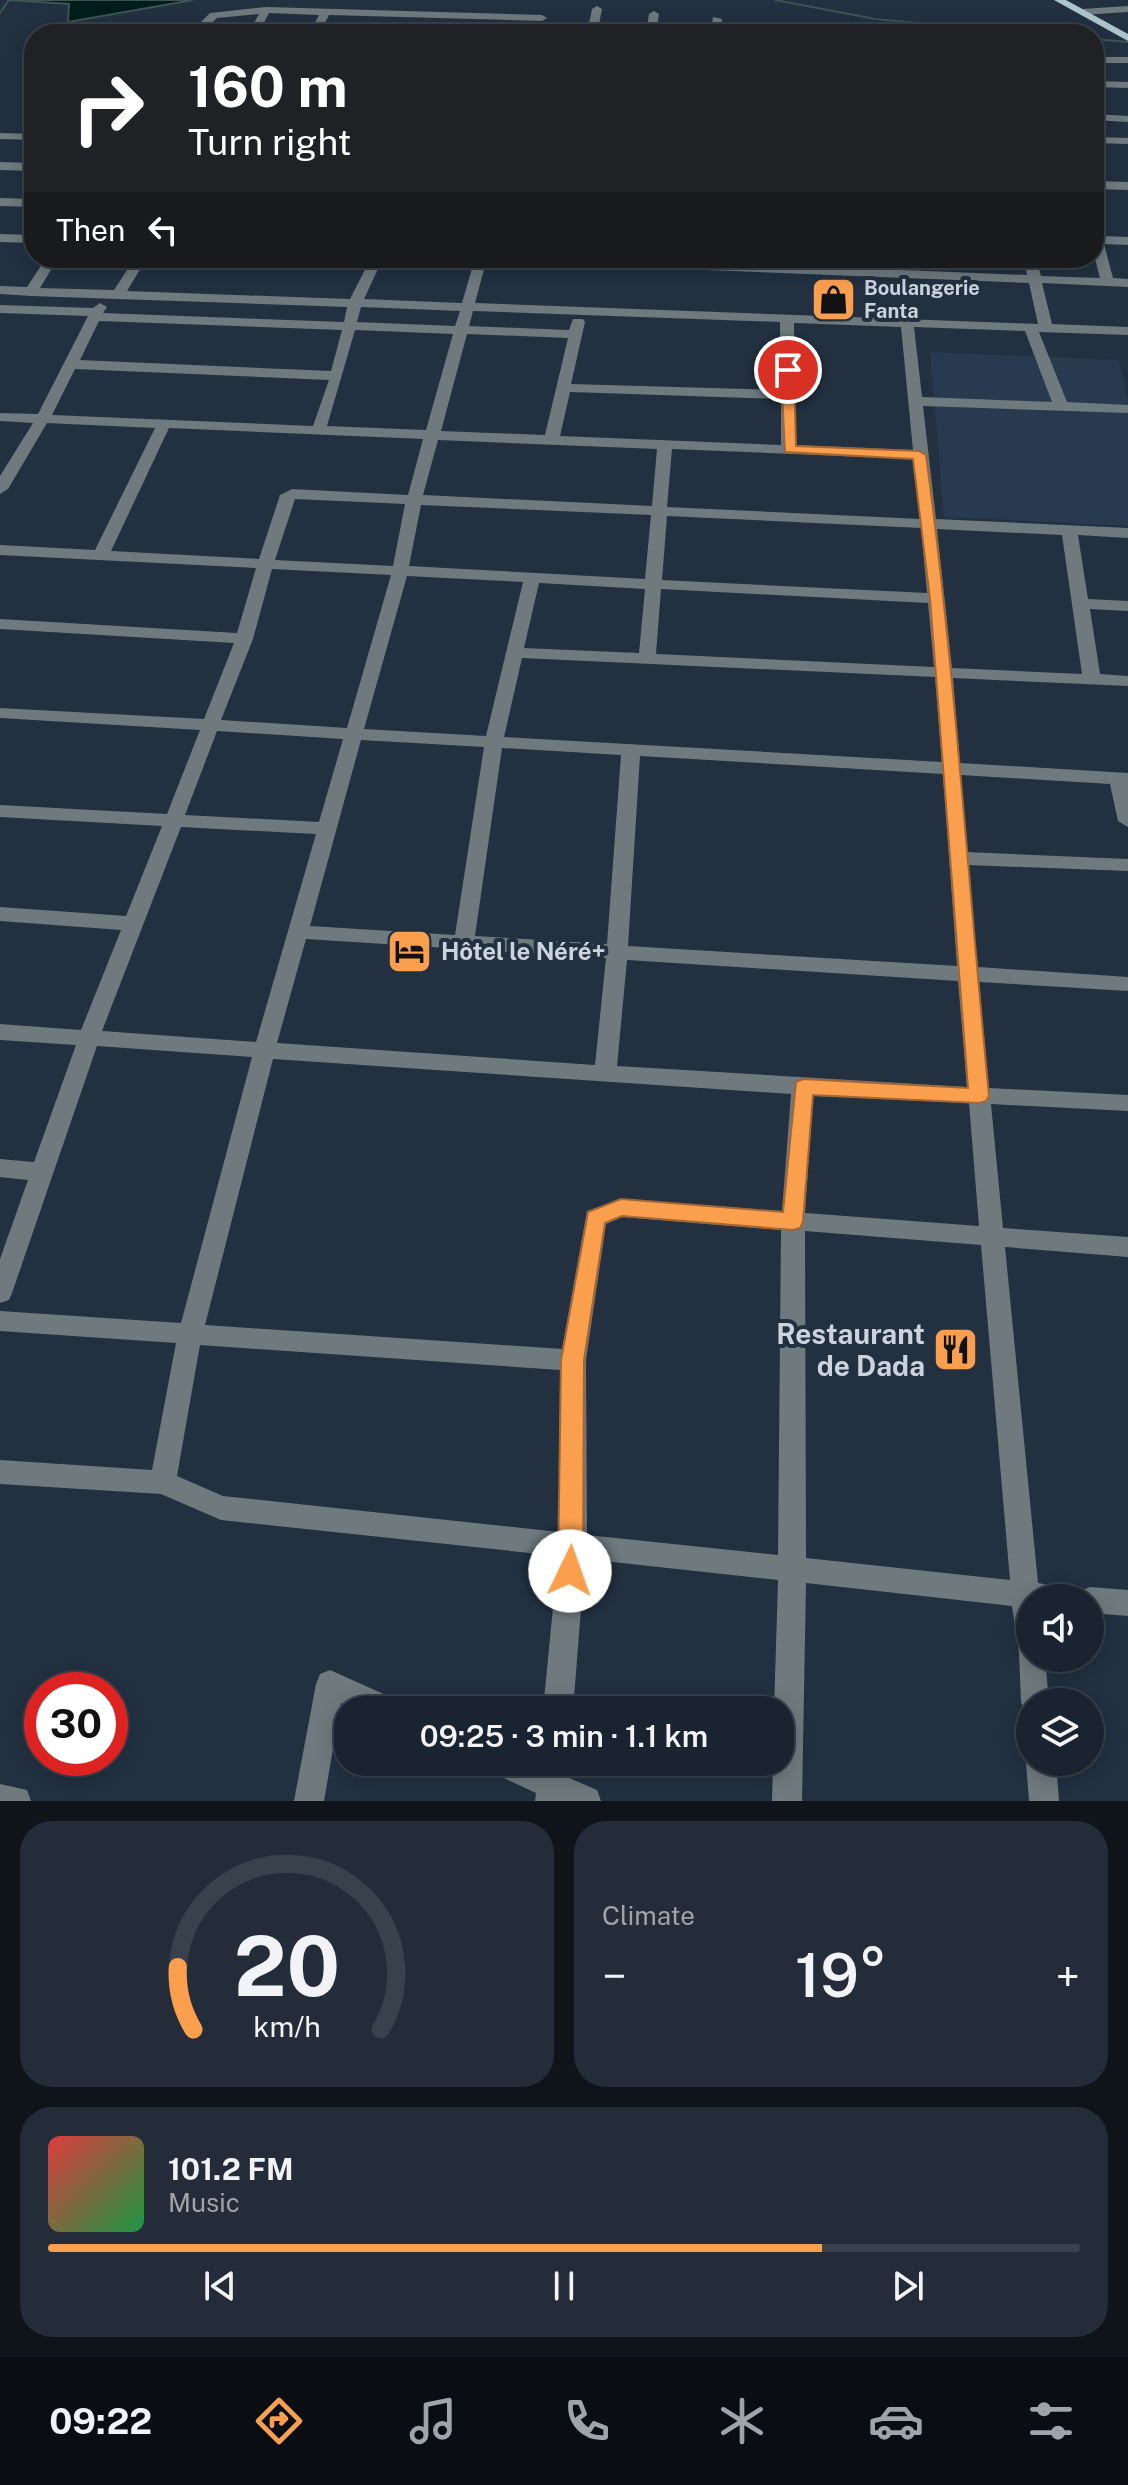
<!DOCTYPE html>
<meta charset="utf-8">
<style>
:root{--surface:#1a2430;--page:#232c38;--text:#f1f3f6;--muted:#9fa4ab;--line:#38414c;--accent:#fa9f4e}
body{margin:0;font-family:"Public Sans",sans-serif;background:var(--page);color:var(--text);height:100vh;display:flex;flex-direction:column;font-size:30px;white-space:nowrap}
*{box-sizing:border-box;margin:0}
p{font-size:26px;color:var(--muted)}
.icon{flex:none;width:44px;height:44px;fill:none;stroke:currentColor;stroke-width:2;stroke-linecap:round;stroke-linejoin:round}
.map{position:relative;height:1801px;overflow:hidden}
.drawer{display:flex;flex-direction:column;gap:20px;padding:20px;background:#0e141a;flex:1}
.drawer>*{flex:none}
.guide{position:absolute;left:24px;top:24px;width:1080px;height:244px;border-radius:32px;box-shadow:0 4px 20px #0003,0 0 0 2px var(--line);background:#202124;color:#fff;overflow:hidden}
.fabs{position:absolute;left:1016px;top:1584px;display:grid;gap:16px}
.fabs a{display:grid;place-items:center;width:88px;height:88px;border-radius:50%;background:var(--surface);box-shadow:0 4px 20px #0003,0 0 0 2px var(--line);font-size:40px}
.speed{position:absolute;left:24px;top:1672px;display:flex;gap:16px;font-size:40px;font-weight:700;text-align:center}
.speed>*{display:grid;place-content:center;width:104px;height:104px;border-radius:50%;background:var(--surface);box-shadow:0 4px 20px #0003,0 0 0 2px var(--line);line-height:1}
.speed .limit{border:12px solid #d22;background:#fff;color:#111}
.pin{position:absolute;display:grid;place-items:center;width:68px;height:68px;color:#fff;margin:-34px;border:4px solid #fff;border-radius:50%;box-shadow:0 2px 8px #0007}
.me{position:absolute;width:88px;margin:-44px;rotate:3deg;stroke-linejoin:round;filter:drop-shadow(0 0 6px #0008)}
.turn{display:flex;align-items:center;gap:28px;height:168px;padding:0 32px;font-size:36px}
.turn .icon{width:104px;height:104px;stroke-width:2.5}
.turn b{display:block;font-size:56px;line-height:68px}
.then{display:flex;align-items:center;height:76px;padding:0 32px;background:#0003;gap:16px;font-size:30px}
.big{font-size:60px;font-weight:600;line-height:1.1}
.drawer .widget{flex:1;display:flex;flex-direction:column;justify-content:center;gap:12px;min-width:0;padding:0 28px;border-radius:32px;background:var(--page)}
.drawer .dial{align-items:center;gap:0}
.dial svg{height:208px;overflow:visible;fill:none;stroke:var(--line);stroke-width:7;stroke-linecap:round;text-anchor:middle}
.dial text{fill:var(--text);stroke:none}
.song{display:flex;align-items:center;gap:24px}
.cover{width:96px;height:96px;border-radius:12px;background:linear-gradient(135deg,hsl(0 70% 55%),hsl(140 70% 35%))}
.played{height:8px;border-radius:4px;background:linear-gradient(90deg,var(--accent) 75%,var(--line) 75%)}
.keys{display:flex;justify-content:space-around;direction:ltr}
.heat{display:flex;justify-content:space-between;align-items:center;font-size:44px;direction:ltr}
.drawer .tiles{flex:1;display:grid;gap:20px;grid-template-columns:1fr 1fr}
.widget:last-child{grid-column:span 2}
.trip{position:absolute;left:334px;top:1696px;width:460px;height:80px;border-radius:32px;background:var(--surface);box-shadow:0 4px 20px #0003,0 0 0 2px var(--line);font-weight:600;line-height:80px;text-align:center}
.tab-bar{display:flex;height:128px;justify-content:space-around;align-items:center;background:#0a0e13;color:var(--muted)}
.tab-bar .icon{width:56px;height:56px}
.tab-bar .current{color:var(--accent)}
.tab-bar b{font-size:36px;color:var(--text)}
.map>svg:first-child{display:block}
</style>
<div class="map">
<svg width="1128" height="1801" viewBox="0 0 1128 1801">
<rect width="100%" height="100%" fill="#223040"/>
<path fill="#273a4f" d="M930 352 1119 360 1128 398V526L944 517Z"/>
<path fill="#001d1a" stroke="#3d5455" stroke-width="2" d="M8 0H193L68 22 69 4Z"/>
<g fill="none" stroke-linecap="round" stroke-linejoin="round">
<path stroke="#3d5455" stroke-width="2" d="M775 0 875 19 1034 34
M0 13 9 0
M1094 39 1128 42"/>
<path fill="#6e7a7e" fill-rule="evenodd" d="M597 6 602 9 597 34H587L592 9Z
M1128 6V12L1082 15 1077 12 1082 9Z
M266 7 542 15 547 18 542 21 329 15 319 34H309L319 15 269 13 258 34H248L259 14 217 18 200 34H189L210 13Z
M654 11 659 14 656 34H646L649 14Z
M713 17 722 19 721 34H711Z
M776 25H784L785 34H775Z
M820 28H828L829 34H819Z
M1094 57H1128V63H1094Z
M1094 81 1128 82V88L1094 87Z
M1094 114 1128 116V122L1094 120Z
M0 133 34 134V140L0 139Z
M1094 137 1128 138V144L1094 143Z
M0 162 34 163V171L0 170Z
M1094 181 1128 182V190L1094 189Z
M0 198 34 199V207L0 206Z
M1094 228 1098 229 1102 236 1128 237V245L1104 244 1113 278 1128 279V287L1042 283 1052 324 1128 327V335L1039 332 1067 402 1128 405V413L923 406 936 519 1128 528V538L1078 535 1088 599 1128 601V611L1090 609 1100 674 1128 676V686L953 678 960 763 1128 773V827L1118 821 1110 784 961 775 966 852 1128 859V871L967 865 978 967 1128 977V991L979 982 989 1088 1128 1095V1111L991 1104 1003 1228 1128 1237V1257L1005 1247 1038 1583 1072 1589 1076 1598H1030V1658H1045L1049 1702H1030V1714L1025 1712 1021 1702 1019 1653 1012 1606 806 1583 802 1801H772L773 1762H780V1710H774L778 1580 585 1559 573 1710H543L558 1556 221 1520 161 1494 0 1484V1460L152 1470 176 1343 0 1331V1311L181 1323 252 1057 97 1046 12 1293 9 1300 0 1303V1259L28 1180 0 1177V1159L34 1162 76 1045 0 1040V1024L81 1030 121 930 0 921V907L126 916 162 826 0 817V805L167 814 200 730 0 718V708L204 719 234 643 0 629V619L237 633 256 568 0 555V545L95 550 155 428 47 423 8 489 0 494V476L33 423 0 421V413L38 414 88 316 0 313V305L93 308 100 303 107 307 103 313 344 322 347 307 31 296 0 294V286L27 287 46 258H58L40 288 114 290 135 258H147L127 291 350 299 371 258H383L364 299 462 303 475 258H487L475 303 1038 324 1029 283 510 262 504 258H606L1027 275 1024 258H1036L1041 276 1100 278 1094 255ZM361 307 460 311 455 326 357 322ZM473 311 780 322 781 390 571 384 585 322 583 319H573L569 330 469 326ZM99 321 342 330 331 371 80 360ZM794 323 901 327 913 450 796 445ZM914 327 1025 331 1052 402 922 397ZM355 330 453 334 426 430 327 426ZM467 334 568 338 545 435 441 431ZM75 369 329 380 313 426 52 415ZM570 392 781 399V445L560 436ZM169 428 423 439 408 495 292 489 280 495 259 559 111 551ZM438 440 657 449 652 506 423 495ZM672 449 914 459 920 519 667 507ZM295 499 405 504 393 566 275 560ZM421 505 651 515 645 579 409 566ZM667 516 921 528 927 593 662 580ZM937 529 1062 535 1082 674 952 668ZM272 569 391 575 347 728 221 720 253 639ZM407 576 523 582 486 736 364 729ZM539 583 645 589 639 653 524 648ZM661 589 928 603 934 667 656 654ZM522 658 935 677 942 762 504 737ZM217 731 343 739 319 822 185 815ZM361 740 484 747 455 935 310 926ZM502 748 621 755 607 944 475 936ZM640 756 943 774 957 966 628 946ZM181 827 316 834 256 1042 102 1031ZM306 939 606 958 595 1065 277 1043ZM627 960 958 981 967 1087 617 1066ZM273 1059 791 1094 782 1211 621 1199 587 1211 562 1349 205 1325ZM813 1096 969 1103 979 1226 805 1213ZM622 1217 781 1230 778 1555 587 1535 586 1360 606 1224ZM805 1231 981 1245 1010 1580 806 1558ZM200 1345 560 1370 559 1532 223 1496 177 1476Z
M0 234 34 235V243L0 242Z
M1090 1587 1128 1590V1616L1090 1613V1598H1077L1080 1591Z
M330 1670 397 1700 402 1710H355L341 1703 324 1801H294L316 1684 320 1674Z
M1030 1753V1762H1056L1059 1801H1029L1026 1762Z
M486 1762H568L567 1777 597 1790 601 1801H535L536 1793 491 1772Z
M0 1784 27 1790 31 1801H0Z"/>
<path fill="#acc5cd" fill-rule="evenodd" d="M1054 0H1066L1128 34V41Z"/>
</g>
<path fill="#fa9f4e" stroke="#a26733" stroke-width="2" d="M788 366 794 370 796 446 919 451 926 455C955 668 968 882 989 1096L986 1101 979 1103 813 1095 803 1222 800 1228 793 1230 622 1216 605 1223 584 1360 583 1571 579 1579 570 1583 561 1579 558 1571 561 1360 588 1212 621 1199 783 1212 796 1082 803 1079 968 1088 930 599 913 459 785 452 781 370Z"/>
<defs>
<symbol id="shop-square" viewBox="-11 -11 22 22"><rect x="-9" y="-9" width="18" height="18" rx="4" fill="#fa9f4e" stroke="#223040"/><path d="M-5-2.5h2.3a2.7 3.5 0 0 1 5.4 0H5L5.5 6h-11ZM-1.5-2.5h3a1.5 2.3 0 0 0-3 0Z" fill="#111"/></symbol>
<symbol id="hotel-square" viewBox="-11 -11 22 22"><rect x="-9" y="-9" width="18" height="18" rx="4" fill="#fa9f4e" stroke="#223040"/><path d="M-6-4.5h1.5V1H6V5H4.5V3h-9V5H-6ZM-4 0a1.8 1.8 0 1 1 3.6 0ZM.5 0V-2.5h3Q6-2.5 6 0Z" fill="#111"/></symbol>
<symbol id="restaurant-square" viewBox="-11 -11 22 22"><rect x="-9" y="-9" width="18" height="18" rx="4" fill="#fa9f4e" stroke="#223040"/><path d="M-5-6h1v4h1v-4h1v4h1v-4h1v5L-1.5 .5V6h-2V.5L-5-1ZM5-6V6H3V1.5H1.5Q1.5-4 5-6Z" fill="#111"/></symbol>
</defs>
<g fill-rule="evenodd">
<use href="#shop-square" x="808" y="274" width="51" height="51"/>
<use href="#hotel-square" x="384" y="926" width="51" height="51"/>
<use href="#restaurant-square" x="930" y="1324" width="51" height="51"/>
</g>
<g text-anchor="middle" stroke-width="8" stroke-linejoin="round" paint-order="stroke">
<g font-size="20" font-weight="bold" fill="#cbd3de" stroke="#223040" text-anchor="start">
<text x="864" y="295">Boulangerie<tspan x="864" dy="23">Fanta</tspan></text>
</g>
<g font-size="24" font-weight="bold" fill="#cbd3de" stroke="#223040" text-anchor="start">
<text x="441" y="960">Hôtel le Néré+</text>
</g>
<g font-size="28" font-weight="bold" fill="#cbd3de" stroke="#223040" text-anchor="end">
<text x="925" y="1344">Restaurant<tspan x="925" dy="32">de Dada</tspan></text>
</g>
</g>
</svg>
<div class="fabs">
<a><svg class="icon" aria-label="sound" viewBox="0 0 24 24"><path d="M4 9h4l5-4v14l-5-4H4zM17 9q2 3 0 6"/></svg></a>
<a><svg class="icon" aria-label="layers" viewBox="0 0 24 24"><path d="M12 4l9 5-9 5-9-5zM3 14l9 5 9-5"/></svg></a>
</div>
<div class="speed"><div class="limit">30</div></div>
<div class="pin" style="left:788px;top:370px;background:#d93025"><svg class="icon" aria-label="arrive" viewBox="0 0 24 24"><path d="M6 21V4h12l-3 4 3 4H6"/></svg></div>
<svg class="me" style="left:570px;top:1571px" viewBox="-20 -20 40 40"><circle r="19" fill="#fff"/><path d="M0-13L10 11 0 6-10 11z" fill="#fa9f4e"/></svg>
<div class="trip">09:25 · 3 min · 1.1 km</div>
<div class="guide">
<div class="turn"><svg class="icon" aria-label="right" viewBox="0 0 24 24"><path d="M7 20v-9h11M14 6l5 5-5 5"/></svg><div><b>160 m</b>Turn right</div></div>
<div class="then">Then<svg class="icon" aria-label="left" viewBox="0 0 24 24"><path d="M17 20v-9H6M10 6l-5 5 5 5"/></svg></div>
</div>
</div>
<section class="drawer">
<div class="tiles">
<div class="widget dial"><svg viewBox="0 0 100 80">
<path d="M14 69A42 42 0 1 1 86 69"/>
<path d="M14 69A42 42 0 0 1 8 45" stroke="#fa9f4e"/>
<text x="50" y="56" font-size="32" font-weight="700">20</text>
<text x="50" y="72" font-size="11">km/h</text>
</svg></div>
<div class="widget"><p>Climate</p>
<div class="heat"><a>−</a><b class="big">19°</b><a>+</a></div>
</div>
<div class="widget">
<div class="song"><i class="cover"></i><div><b>101.2 FM</b><p>Music</p></div></div>
<div class="played"></div>
<div class="keys"><svg class="icon" aria-label="previous" viewBox="0 0 24 24"><path d="M18 5L8 12l10 7zM5 5v14"/></svg><svg class="icon" aria-label="pause" viewBox="0 0 24 24"><path d="M8 5v14M16 5v14"/></svg><svg class="icon" aria-label="next" viewBox="0 0 24 24"><path d="M6 5l10 7-10 7zM19 5v14"/></svg></div>
</div>
</div>
</section>
<nav class="tab-bar">
<b>09:22</b>
<svg class="icon current" aria-label="directions" viewBox="0 0 24 24"><path d="M12 3l9 9-9 9-9-9zM9 14v-3h6M13 9l2 2-2 2"/></svg>
<svg class="icon" aria-label="music" viewBox="0 0 24 24"><path d="M9 18V5l10-2v13"/><circle cx="6" cy="18" r="3"/><circle cx="16" cy="16" r="3"/></svg>
<svg class="icon" aria-label="phone" viewBox="0 0 24 24"><path d="M5 4h4l2 5-3 2q2 4 5 5l2-3 5 2v4C11 20 4 13 5 4z"/></svg>
<svg class="icon" aria-label="climate" viewBox="0 0 24 24"><path d="M12 3v18M4 7l16 10M4 17L20 7"/></svg>
<svg class="icon" aria-label="car" viewBox="0 0 24 24"><path d="M5 17H2v-5l4-1 3-4h7l3 4 3 1v5h-3M9 17h6M6 11h13"/><circle cx="7" cy="17" r="2"/><circle cx="17" cy="17" r="2"/></svg>
<svg class="icon" aria-label="filters" viewBox="0 0 24 24"><path d="M4 7h16M4 17h16"/><circle cx="9" cy="7" r="2"/><circle cx="15" cy="17" r="2"/></svg>
</nav>
